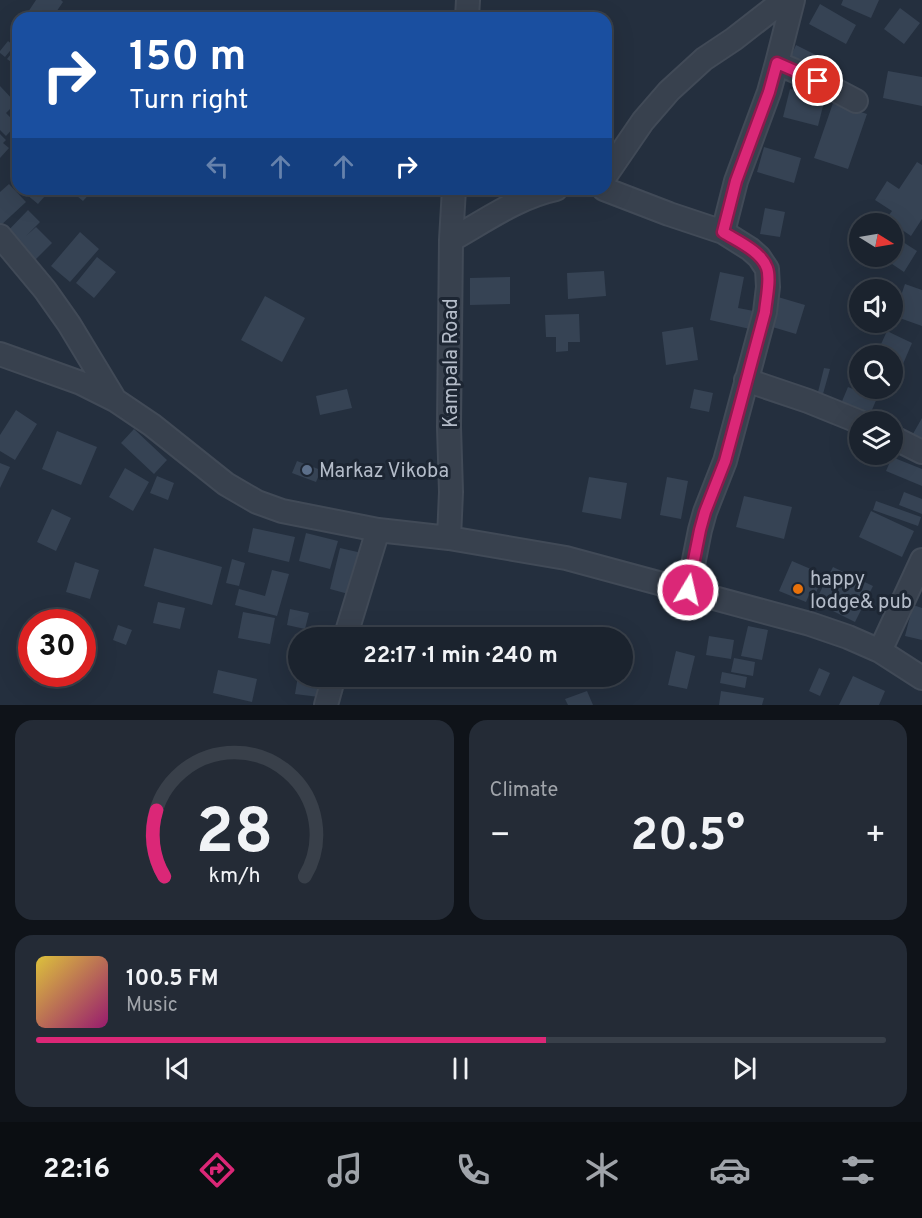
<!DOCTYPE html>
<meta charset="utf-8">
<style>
:root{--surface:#1b232e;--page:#242b36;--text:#f1f3f6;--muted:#a0a4aa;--line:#39404a;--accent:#db2777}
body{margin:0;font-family:Overpass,sans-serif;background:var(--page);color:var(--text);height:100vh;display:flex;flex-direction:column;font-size:22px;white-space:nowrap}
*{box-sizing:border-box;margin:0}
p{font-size:20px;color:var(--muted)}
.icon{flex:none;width:33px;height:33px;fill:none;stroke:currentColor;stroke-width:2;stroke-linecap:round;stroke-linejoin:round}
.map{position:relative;height:705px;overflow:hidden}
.panel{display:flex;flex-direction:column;gap:15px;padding:15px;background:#0f1319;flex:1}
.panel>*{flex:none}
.top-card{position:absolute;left:12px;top:12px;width:600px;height:183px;border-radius:18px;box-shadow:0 6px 24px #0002,0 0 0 2px var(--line);background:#1a4fa0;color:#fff;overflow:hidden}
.needle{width:39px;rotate:101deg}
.tools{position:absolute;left:849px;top:213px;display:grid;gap:12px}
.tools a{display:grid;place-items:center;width:54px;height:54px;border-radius:50%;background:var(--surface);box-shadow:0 6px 24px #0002,0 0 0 2px var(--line);font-size:30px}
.speed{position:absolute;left:18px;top:609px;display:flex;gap:12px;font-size:30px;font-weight:700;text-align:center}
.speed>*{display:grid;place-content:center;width:78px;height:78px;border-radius:50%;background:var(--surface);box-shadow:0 6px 24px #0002,0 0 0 2px var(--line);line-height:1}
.speed .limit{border:9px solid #d22;background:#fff;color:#111}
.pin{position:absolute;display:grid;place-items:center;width:51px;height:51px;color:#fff;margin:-26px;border:3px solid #fff;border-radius:50%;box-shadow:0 2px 6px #0007}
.me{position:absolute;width:66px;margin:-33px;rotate:9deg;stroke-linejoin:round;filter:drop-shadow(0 0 4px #0008)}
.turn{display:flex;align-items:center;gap:21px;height:126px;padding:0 18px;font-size:27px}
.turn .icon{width:78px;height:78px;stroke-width:2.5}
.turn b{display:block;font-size:42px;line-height:51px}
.lanes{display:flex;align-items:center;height:57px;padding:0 18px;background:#0003;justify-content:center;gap:30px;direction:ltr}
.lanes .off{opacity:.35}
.big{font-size:45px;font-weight:700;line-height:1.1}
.panel .card{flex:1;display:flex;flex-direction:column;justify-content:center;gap:9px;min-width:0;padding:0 21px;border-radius:18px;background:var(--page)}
.panel .dial{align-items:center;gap:0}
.dial svg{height:156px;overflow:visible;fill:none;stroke:var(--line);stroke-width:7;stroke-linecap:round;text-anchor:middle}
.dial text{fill:var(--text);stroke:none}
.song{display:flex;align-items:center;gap:18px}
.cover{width:72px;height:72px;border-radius:9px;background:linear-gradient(135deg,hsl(50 70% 55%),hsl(320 70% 35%))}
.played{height:6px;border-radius:3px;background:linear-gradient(90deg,var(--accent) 60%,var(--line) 60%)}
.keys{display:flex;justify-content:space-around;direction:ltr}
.heat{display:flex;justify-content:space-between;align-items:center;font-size:33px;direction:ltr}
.panel .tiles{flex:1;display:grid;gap:15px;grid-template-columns:1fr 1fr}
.card:last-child{grid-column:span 2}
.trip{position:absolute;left:288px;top:627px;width:345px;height:60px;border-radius:30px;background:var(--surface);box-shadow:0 6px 24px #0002,0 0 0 2px var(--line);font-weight:700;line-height:60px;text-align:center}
.menu{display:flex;height:96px;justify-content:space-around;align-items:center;background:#0b0e12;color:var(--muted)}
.menu .icon{width:42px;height:42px}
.menu .on{color:var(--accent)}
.menu b{font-size:27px;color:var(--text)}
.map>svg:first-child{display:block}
</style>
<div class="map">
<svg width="922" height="705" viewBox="0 0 922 705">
<rect width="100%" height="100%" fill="#242f3e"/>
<path fill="#364354" d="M36 0H61L63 2 52 18H24Z
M843 0H879L871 18 841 5Z
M820 4 856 25 846 44 809 24Z
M900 8 920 23 904 44 884 29Z
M8 41 14 46 5 57 0 53V51Z
M18 45V67L7 59Z
M796 45 818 56 811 72 788 62Z
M888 71 922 77V106L883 98Z
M0 86 16 103 6 113 17 124 6 136 0 130Z
M790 89 825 98 818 126 783 117Z
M833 103 867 114 848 169 814 158Z
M0 134 6 140 3 143 9 148 0 158Z
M764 147 801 158 794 183 757 172Z
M917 162 922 165V219L911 236 886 219 892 211 875 200 887 181 899 189Z
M9 184 26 202 0 226V192Z
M20 189H51L38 204Z
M73 189H94L83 201 71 191Z
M765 208 785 212 780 237 760 234Z
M28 210 40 222 26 236 36 227 52 243 32 263 2 237Z
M80 232 99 249 70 282 51 266Z
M892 235 917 251 904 272 880 256H892Z
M97 257 116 272 94 298 76 283Z
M604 271 606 296 568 299 567 273Z
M720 272 744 277 738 308 754 311 750 329 710 320Z
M510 277V304L470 305V278Z
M905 284 922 290V326L894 316Z
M265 296 305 318 282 362 241 340Z
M778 297 805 305 796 334 769 326Z
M579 314 580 342H568V351L556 352V337H546L545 315Z
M693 327 698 360 666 365 662 332Z
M887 331 912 343 903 364 892 359V356H884L877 353Z
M824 368 830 369 821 401 816 400Z
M848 387 877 398 869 417 840 406Z
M347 389 352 408 320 415 316 396Z
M694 389 713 393 709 412 690 408Z
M16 410 37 424 15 460 0 451V435Z
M922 418V446L910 439Z
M134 429 167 460 154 474 121 443Z
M57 431 97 447 81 485 42 469Z
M892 457 922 469V486L886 471Z
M297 461 321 470 316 482 292 473Z
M0 463 10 467 0 488Z
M125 468 149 482 133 511 109 497Z
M157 476 174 483 168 500 150 493Z
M589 477 627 483 621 519 582 512Z
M667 477 688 481 681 519 660 515Z
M904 492 922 499V514L899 505Z
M744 496 792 507 784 539 736 527Z
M876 501 921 517 918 526 873 510Z
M52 509 71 518 56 551 37 542Z
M871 511 914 531 902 557 859 537Z
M253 528 295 537 289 562 248 552Z
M306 533 338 541 330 569 299 561Z
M154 548 222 567 212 605 144 586Z
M340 548 362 553 352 595 330 589Z
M232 559 245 563 239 586 226 583Z
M792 561 820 573 817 579 821 581 819 587 815 584 814 586 818 588 814 597 809 595 806 602 779 591Z
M75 562 99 570 90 599 66 592Z
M833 567 873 586 855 622 815 602Z
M272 570 289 574 277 616 235 605 239 589 265 596Z
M158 602 185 608 180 629 153 623Z
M913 605 922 608V640L905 636Z
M290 609 309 613 305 629 287 625Z
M243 612 275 618 270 644 238 638Z
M118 625 132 630 126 645 113 640Z
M748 626 768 630 762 660 741 656Z
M591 634 625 635 624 656H622V638H591Z
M709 636 734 640 731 659 706 655Z
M676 651 695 656 687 689 668 685Z
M734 658 755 662 753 676 731 672Z
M819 668 830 673 820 696 809 691Z
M218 670 257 679 252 702 213 693Z
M722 672 747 677 745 688 720 683Z
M298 676H322L319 697 295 694Z
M853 676 885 691 879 705H839Z
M587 691 593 705H568L565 699Z
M721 691 764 698 762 705H719Z"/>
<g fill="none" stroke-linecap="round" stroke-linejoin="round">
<defs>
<path id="minor" d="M467 18 468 0
M777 63 818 81 856 101
M606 175 643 121 669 91 704 59 734 39 784 0
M604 189 669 214 723 232 750 249 759 257 767 269 768 287 765 312 725 461 705 512 700 530 688 590
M723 232 736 181 769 92 777 63 793 0
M0 236 45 290 69 324 115 400
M451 240C485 221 518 197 556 189
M0 354 81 383 115 400 152 425 226 484 257 502 282 511 378 530 449 538 566 558 810 624 848 637 880 651 922 678
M746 380 808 401 860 422
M892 437 922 452
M449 538 451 492 449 427 451 240 454 189
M345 638 378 530
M880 651 922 560
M326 705 334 676"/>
</defs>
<use href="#minor" stroke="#414a57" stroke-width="26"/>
<use href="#minor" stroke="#38414e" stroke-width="22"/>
</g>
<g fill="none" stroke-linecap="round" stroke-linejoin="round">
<defs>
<path id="route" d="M688 590 700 530 705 512 725 461 765 312C766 300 771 279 767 268 761 251 737 241 723 232L736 181 769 92 777 63 818 81"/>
</defs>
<use href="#route" stroke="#8e194d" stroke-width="15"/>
<use href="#route" stroke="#db2777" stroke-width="10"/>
</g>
<circle fill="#5c6f8a" stroke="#1d2633" stroke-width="2" cx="307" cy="470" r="6"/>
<circle fill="#e8710a" stroke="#1d2633" stroke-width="2" cx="798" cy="589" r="6"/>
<g text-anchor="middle" stroke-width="6" stroke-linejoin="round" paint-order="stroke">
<g font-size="20" fill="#b4bcc9" stroke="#1d2633">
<text transform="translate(450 363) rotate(-90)" y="7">Kampala Road</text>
</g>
<g font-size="20" fill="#b4bcc9" stroke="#1d2633" text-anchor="start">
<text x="319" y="477">Markaz Vikoba</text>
<text x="810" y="585">happy<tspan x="810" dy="23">lodge&amp; pub</tspan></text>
</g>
</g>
</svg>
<div class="tools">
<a><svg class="needle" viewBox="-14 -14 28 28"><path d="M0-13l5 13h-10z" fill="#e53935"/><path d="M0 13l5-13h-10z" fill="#a0a4aa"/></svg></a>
<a><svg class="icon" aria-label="sound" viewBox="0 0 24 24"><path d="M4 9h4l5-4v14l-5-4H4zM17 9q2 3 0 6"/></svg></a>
<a><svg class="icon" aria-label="search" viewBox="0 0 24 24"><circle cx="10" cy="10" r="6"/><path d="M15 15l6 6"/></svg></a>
<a><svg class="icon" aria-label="layers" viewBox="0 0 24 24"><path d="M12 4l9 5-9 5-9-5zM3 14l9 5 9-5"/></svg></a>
</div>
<div class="speed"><div class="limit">30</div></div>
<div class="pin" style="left:818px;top:81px;background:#d93025"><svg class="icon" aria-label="arrive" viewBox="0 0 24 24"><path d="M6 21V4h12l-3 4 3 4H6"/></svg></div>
<svg class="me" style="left:688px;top:590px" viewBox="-20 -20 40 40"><circle r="17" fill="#db2777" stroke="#fff" stroke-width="3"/><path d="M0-11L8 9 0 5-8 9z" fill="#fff"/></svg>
<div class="trip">22:17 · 1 min · 240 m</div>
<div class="top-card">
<div class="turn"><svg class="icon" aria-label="right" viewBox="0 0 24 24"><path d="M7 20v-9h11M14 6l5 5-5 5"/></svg><div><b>150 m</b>Turn right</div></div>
<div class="lanes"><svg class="icon off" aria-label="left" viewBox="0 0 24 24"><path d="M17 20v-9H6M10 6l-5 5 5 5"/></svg><svg class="icon off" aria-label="ahead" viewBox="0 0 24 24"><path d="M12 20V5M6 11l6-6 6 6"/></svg><svg class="icon off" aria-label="ahead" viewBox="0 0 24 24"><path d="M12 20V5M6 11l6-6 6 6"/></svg><svg class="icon" aria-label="right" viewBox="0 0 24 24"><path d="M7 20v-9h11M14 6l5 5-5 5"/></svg></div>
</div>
</div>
<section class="panel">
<div class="tiles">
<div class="card dial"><svg viewBox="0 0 100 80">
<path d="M14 69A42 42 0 1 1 86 69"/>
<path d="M14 69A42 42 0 0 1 10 35" stroke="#db2777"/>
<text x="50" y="56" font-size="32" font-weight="700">28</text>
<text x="50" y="72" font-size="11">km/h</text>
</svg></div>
<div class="card"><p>Climate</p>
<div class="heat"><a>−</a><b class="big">20.5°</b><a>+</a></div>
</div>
<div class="card">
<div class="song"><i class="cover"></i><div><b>100.5 FM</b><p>Music</p></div></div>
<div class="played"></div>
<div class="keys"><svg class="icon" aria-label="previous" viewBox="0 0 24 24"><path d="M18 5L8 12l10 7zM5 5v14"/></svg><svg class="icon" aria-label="pause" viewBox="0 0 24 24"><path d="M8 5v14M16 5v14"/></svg><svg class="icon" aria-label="next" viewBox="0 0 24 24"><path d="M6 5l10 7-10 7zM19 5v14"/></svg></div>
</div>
</div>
</section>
<nav class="menu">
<b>22:16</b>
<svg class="icon on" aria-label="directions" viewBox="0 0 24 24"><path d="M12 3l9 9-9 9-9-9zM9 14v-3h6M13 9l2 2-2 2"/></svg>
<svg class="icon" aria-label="music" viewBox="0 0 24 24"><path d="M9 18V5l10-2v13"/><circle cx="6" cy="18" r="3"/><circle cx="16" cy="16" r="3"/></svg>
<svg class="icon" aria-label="phone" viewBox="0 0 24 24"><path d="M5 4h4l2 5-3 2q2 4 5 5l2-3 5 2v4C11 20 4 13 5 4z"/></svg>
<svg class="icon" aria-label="climate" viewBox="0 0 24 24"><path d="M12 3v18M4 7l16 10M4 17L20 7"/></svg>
<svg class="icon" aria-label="car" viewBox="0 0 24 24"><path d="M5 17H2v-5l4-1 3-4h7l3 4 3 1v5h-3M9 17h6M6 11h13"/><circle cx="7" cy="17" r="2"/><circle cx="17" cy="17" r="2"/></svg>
<svg class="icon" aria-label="filters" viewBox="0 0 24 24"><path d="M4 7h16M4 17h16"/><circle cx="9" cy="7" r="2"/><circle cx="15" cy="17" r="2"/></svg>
</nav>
